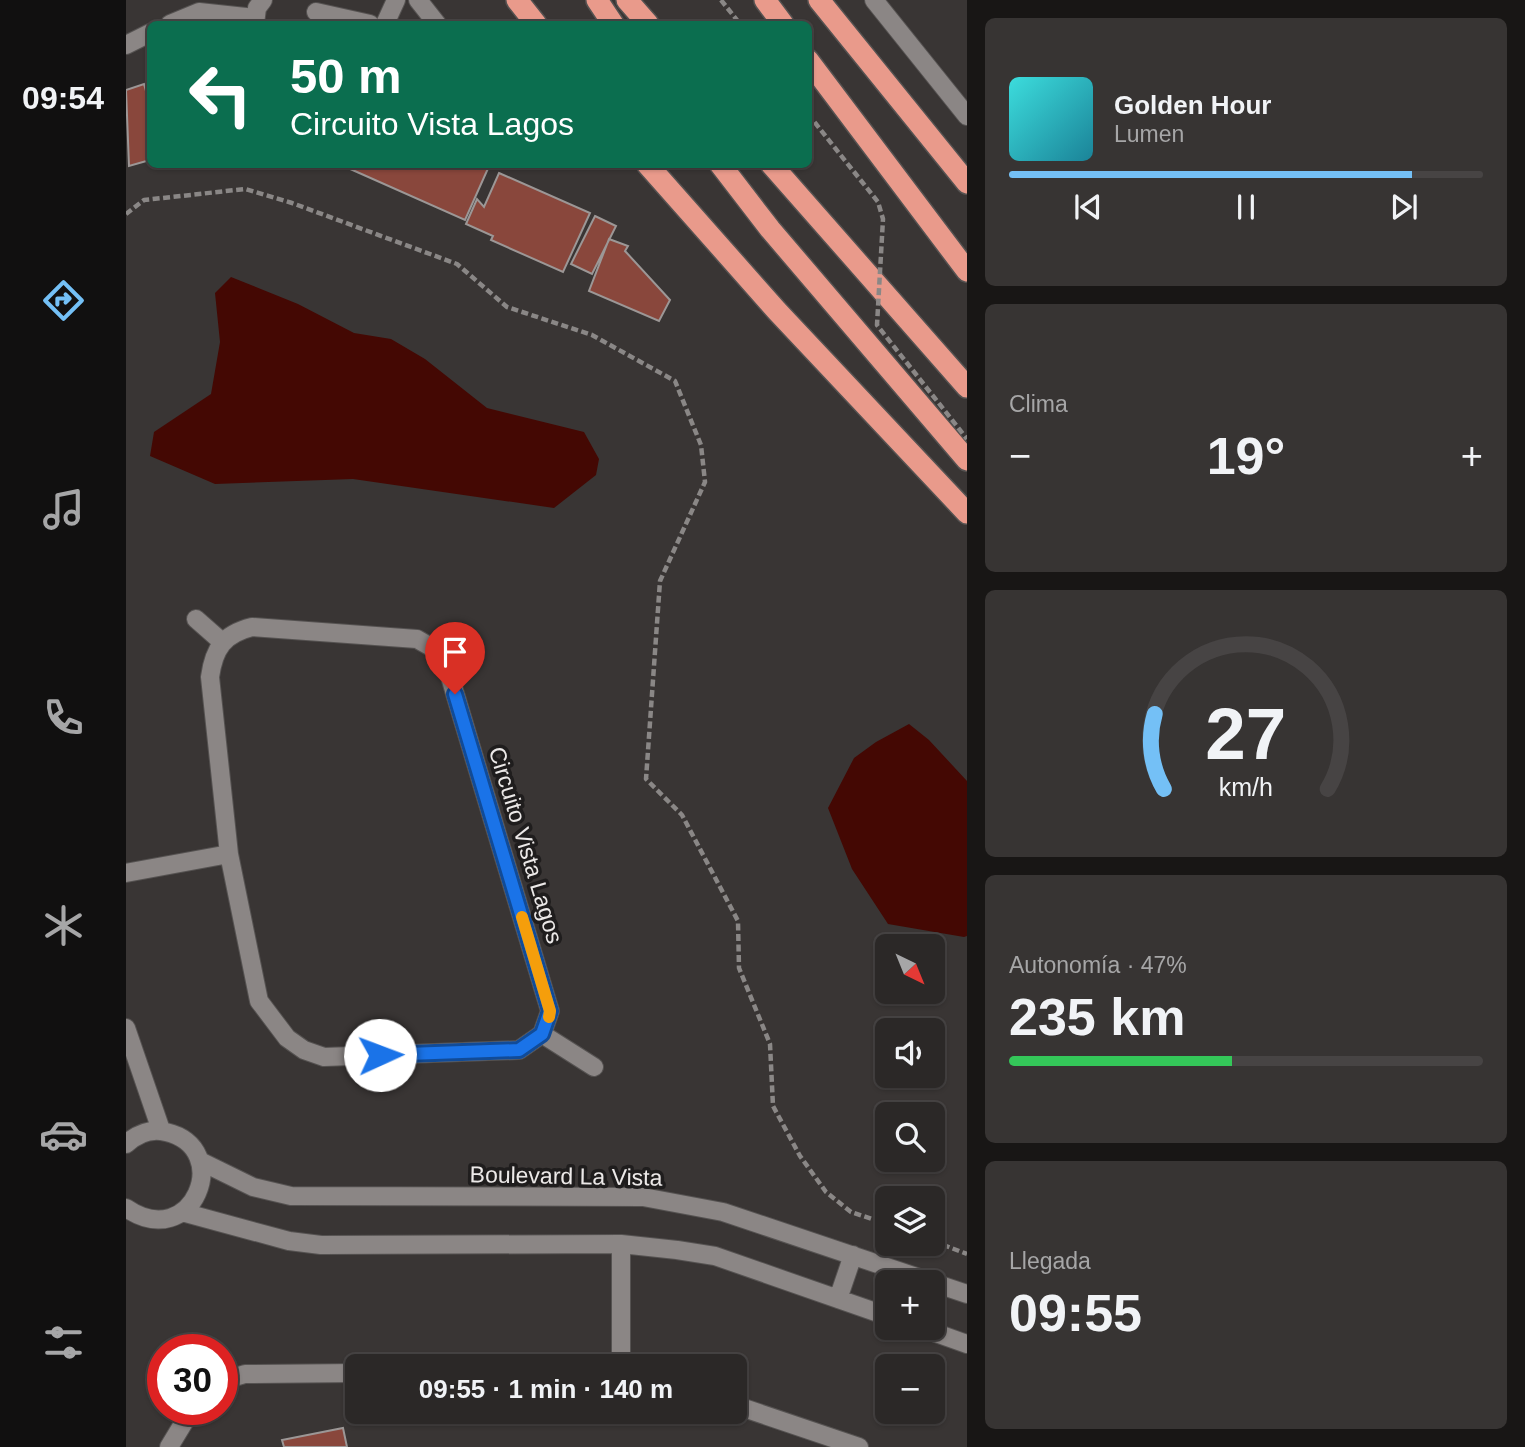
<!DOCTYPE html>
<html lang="es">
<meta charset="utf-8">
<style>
:root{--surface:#2b2827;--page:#373433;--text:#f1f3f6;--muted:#a6a6a7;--line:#474444;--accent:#74c0f6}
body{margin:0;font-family:Arial,sans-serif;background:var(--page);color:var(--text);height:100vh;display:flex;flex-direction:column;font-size:26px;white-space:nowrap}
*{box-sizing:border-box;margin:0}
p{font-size:23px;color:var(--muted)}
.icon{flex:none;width:38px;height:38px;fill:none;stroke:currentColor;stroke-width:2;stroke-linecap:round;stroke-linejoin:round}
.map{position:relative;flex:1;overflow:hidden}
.sheet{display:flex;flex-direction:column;gap:18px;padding:18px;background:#181615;width:558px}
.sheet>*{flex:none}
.guide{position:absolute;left:21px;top:21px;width:665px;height:147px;border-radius:10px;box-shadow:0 2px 5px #0004,0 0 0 2px var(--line);background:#0b6e4f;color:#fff;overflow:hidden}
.needle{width:46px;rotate:137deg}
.fabs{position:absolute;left:749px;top:934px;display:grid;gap:14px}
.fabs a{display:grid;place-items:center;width:70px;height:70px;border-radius:10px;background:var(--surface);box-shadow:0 2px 5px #0004,0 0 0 2px var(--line);font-size:35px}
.speed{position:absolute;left:21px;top:1334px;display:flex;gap:14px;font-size:35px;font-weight:700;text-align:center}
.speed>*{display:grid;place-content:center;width:91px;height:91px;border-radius:50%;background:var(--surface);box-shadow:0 2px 5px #0004,0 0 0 2px var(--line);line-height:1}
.speed .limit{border:10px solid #d22;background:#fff;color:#111}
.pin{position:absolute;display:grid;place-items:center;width:60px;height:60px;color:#fff;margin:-72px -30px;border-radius:50% 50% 50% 0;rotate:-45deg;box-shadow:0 0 7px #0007}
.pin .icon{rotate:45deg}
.me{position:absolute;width:77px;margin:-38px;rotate:88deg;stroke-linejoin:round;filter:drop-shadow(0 0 5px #0008)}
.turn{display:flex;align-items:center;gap:24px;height:147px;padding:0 28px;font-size:32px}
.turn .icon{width:91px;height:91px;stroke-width:2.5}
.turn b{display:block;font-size:49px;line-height:60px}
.big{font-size:52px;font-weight:700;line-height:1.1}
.sheet .card{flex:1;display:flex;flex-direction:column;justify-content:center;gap:10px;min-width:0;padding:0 24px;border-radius:10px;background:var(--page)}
.sheet .dial{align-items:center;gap:0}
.dial svg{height:182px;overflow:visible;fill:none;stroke:var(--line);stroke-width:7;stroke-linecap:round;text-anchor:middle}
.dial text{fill:var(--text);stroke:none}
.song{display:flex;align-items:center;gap:21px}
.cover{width:84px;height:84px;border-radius:10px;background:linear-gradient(135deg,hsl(180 70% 55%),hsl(190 70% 35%))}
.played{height:7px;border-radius:4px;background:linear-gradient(90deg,var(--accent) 85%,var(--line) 85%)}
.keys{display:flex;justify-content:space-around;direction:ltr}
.heat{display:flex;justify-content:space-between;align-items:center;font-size:38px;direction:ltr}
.charge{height:10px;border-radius:5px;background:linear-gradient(90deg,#34c759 47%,var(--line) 0)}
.trip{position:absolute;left:219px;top:1354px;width:402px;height:70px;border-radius:10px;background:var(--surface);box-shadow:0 2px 5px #0004,0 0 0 2px var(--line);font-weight:700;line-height:70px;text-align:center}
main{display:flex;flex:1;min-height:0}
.dock{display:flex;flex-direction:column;width:126px;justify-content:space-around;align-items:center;background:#111010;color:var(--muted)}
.dock .icon{width:49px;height:49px}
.dock .selected{color:var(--accent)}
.dock b{font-size:32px;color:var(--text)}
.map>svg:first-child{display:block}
</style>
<main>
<nav class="dock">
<b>09:54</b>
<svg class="icon selected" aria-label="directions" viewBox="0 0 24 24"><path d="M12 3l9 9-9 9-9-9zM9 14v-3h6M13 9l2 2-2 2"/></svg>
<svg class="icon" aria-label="music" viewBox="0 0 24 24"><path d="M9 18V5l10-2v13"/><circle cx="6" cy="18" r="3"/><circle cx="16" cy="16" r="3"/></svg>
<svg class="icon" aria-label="phone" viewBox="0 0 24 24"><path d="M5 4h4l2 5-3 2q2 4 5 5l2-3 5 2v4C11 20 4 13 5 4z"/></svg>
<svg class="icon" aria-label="climate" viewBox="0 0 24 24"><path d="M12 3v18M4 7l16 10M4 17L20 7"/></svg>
<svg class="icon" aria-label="car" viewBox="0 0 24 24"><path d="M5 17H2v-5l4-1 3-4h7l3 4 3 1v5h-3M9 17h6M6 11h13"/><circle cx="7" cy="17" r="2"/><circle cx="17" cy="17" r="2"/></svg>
<svg class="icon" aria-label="filters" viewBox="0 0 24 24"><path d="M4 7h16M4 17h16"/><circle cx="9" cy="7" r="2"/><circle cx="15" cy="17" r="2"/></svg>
</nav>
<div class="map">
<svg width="841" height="1447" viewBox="0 0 841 1447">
<rect width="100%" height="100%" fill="#393534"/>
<path fill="#440803" d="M105 277 172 304 228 333 265 339 299 359 361 408 458 432 473 459 470 475 428 508 227 479 89 484 24 456 28 432 85 394 94 342 89 293Z
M783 724 803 740 841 781V936L838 937 762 924 726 869 702 808 728 758 750 742Z"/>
<path fill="#89473c" stroke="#9c9796" stroke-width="2" d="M18 84 20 91 24 90V160L3 166 0 90Z
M213 164H364L339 220Z
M373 173 464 213 437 272 365 240 367 236 340 224 351 199 358 207Z
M469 216 490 226 466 274 445 264Z
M483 239 502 246 499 251 544 300 533 321 463 291Z
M217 1428 221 1447H158L156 1440Z"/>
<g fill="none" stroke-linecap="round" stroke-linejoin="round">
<defs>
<path id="minor" d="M292 0 311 24
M748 0 841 116
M190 12 244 24
M44 24 73 12 129 18
M129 24 131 8 137 0
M259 24 270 0
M0 45 24 33
M70 619 95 641
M312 651 331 638
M0 873 103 854
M0 1028 35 1130
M416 1034 424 1011 321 667 312 651 291 639 126 627C98 634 88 648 84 677L103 854 133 1001 161 1038 178 1050 198 1057 393 1050 416 1034 468 1067
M0 1144C11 1134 25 1128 40 1132 109 1148 67 1254 0 1208
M74 1161 127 1187 165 1196 517 1197 597 1212 841 1294
M56 1212 163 1241 195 1245 495 1244 551 1250 589 1256 761 1316
M495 1244V1367
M712 1299 727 1255
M796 1328 841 1344
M96 1381 119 1374 231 1373
M609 1405 733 1447
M43 1447 66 1409"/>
<path id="highway" d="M391 0 410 24
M471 0 487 24
M501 0 522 24
M639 0 657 24
M693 0 841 183
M682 60 841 271
M521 164 651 311 841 513
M594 164 644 229 841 460
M645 164 841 387"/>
</defs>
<use href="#minor" stroke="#555251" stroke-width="20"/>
<use href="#highway" stroke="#555251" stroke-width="24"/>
<path stroke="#8a8786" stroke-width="4.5" stroke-dasharray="7 3.5" stroke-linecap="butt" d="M595 0 614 24
M0 214 18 200 119 189 166 203 331 264 381 307 466 335 549 381 575 445 579 482 534 581 520 779 556 815 612 921 613 968 644 1044 647 1106 674 1156 700 1192 725 1212 761 1224
M807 1241 841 1254"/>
<use href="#minor" stroke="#8b8685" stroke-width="18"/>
<use href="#highway" stroke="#e99a8b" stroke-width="21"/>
<path stroke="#8a8786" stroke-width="4.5" stroke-dasharray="7 3.5" stroke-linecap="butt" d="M682 114 752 202 757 219 751 325 841 439"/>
</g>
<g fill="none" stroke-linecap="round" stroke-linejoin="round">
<defs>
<path id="route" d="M254 1055 393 1050 416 1034 424 1011 329 694"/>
</defs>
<use href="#route" stroke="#114b97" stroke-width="18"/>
<use href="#route" stroke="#1a73e8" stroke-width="12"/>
<path stroke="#f59e0b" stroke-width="12" d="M396 917 424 1011 423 1017"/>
</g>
<g text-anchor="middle" stroke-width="7" stroke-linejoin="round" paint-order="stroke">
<g font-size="23" fill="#ece9e8" stroke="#1f1d1d">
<text transform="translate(400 845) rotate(73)" y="8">Circuito Vista Lagos</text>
<text transform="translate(440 1176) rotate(1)" y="8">Boulevard La Vista</text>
</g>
</g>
</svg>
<div class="fabs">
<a><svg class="needle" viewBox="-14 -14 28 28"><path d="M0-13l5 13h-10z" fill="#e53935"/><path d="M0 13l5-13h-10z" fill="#a6a6a7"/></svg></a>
<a><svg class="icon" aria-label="sound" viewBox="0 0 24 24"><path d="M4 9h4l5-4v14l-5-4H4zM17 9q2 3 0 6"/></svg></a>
<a><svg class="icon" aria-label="search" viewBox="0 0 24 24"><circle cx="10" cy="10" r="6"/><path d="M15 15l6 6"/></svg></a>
<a><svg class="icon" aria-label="layers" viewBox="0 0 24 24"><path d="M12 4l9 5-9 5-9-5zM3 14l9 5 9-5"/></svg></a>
<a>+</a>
<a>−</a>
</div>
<div class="speed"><div class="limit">30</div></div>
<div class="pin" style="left:329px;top:694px;background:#d93025"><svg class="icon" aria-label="arrive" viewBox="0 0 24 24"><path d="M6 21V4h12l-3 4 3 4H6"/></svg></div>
<svg class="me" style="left:254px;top:1055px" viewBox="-20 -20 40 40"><circle r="19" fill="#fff"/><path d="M0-13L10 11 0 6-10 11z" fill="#1a73e8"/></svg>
<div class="trip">09:55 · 1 min · 140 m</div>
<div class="guide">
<div class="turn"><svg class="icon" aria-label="left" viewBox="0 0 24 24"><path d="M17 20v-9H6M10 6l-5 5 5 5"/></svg><div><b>50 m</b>Circuito Vista Lagos</div></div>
</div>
</div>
<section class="sheet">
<div class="card">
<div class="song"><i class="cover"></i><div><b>Golden Hour</b><p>Lumen</p></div></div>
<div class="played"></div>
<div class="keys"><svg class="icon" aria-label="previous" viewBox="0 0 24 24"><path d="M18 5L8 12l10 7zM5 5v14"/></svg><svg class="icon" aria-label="pause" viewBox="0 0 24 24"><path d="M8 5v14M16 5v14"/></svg><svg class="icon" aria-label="next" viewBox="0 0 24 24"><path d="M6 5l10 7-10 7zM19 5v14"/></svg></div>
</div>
<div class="card"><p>Clima</p>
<div class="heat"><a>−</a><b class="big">19°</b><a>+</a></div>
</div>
<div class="card dial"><svg viewBox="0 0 100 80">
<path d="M14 69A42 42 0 1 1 86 69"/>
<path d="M14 69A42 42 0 0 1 10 36" stroke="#74c0f6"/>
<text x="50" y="56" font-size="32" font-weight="700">27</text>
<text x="50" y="72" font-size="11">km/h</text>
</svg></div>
<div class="card"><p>Autonomía · 47%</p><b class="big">235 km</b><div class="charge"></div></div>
<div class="card"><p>Llegada</p><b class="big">09:55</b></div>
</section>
</main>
